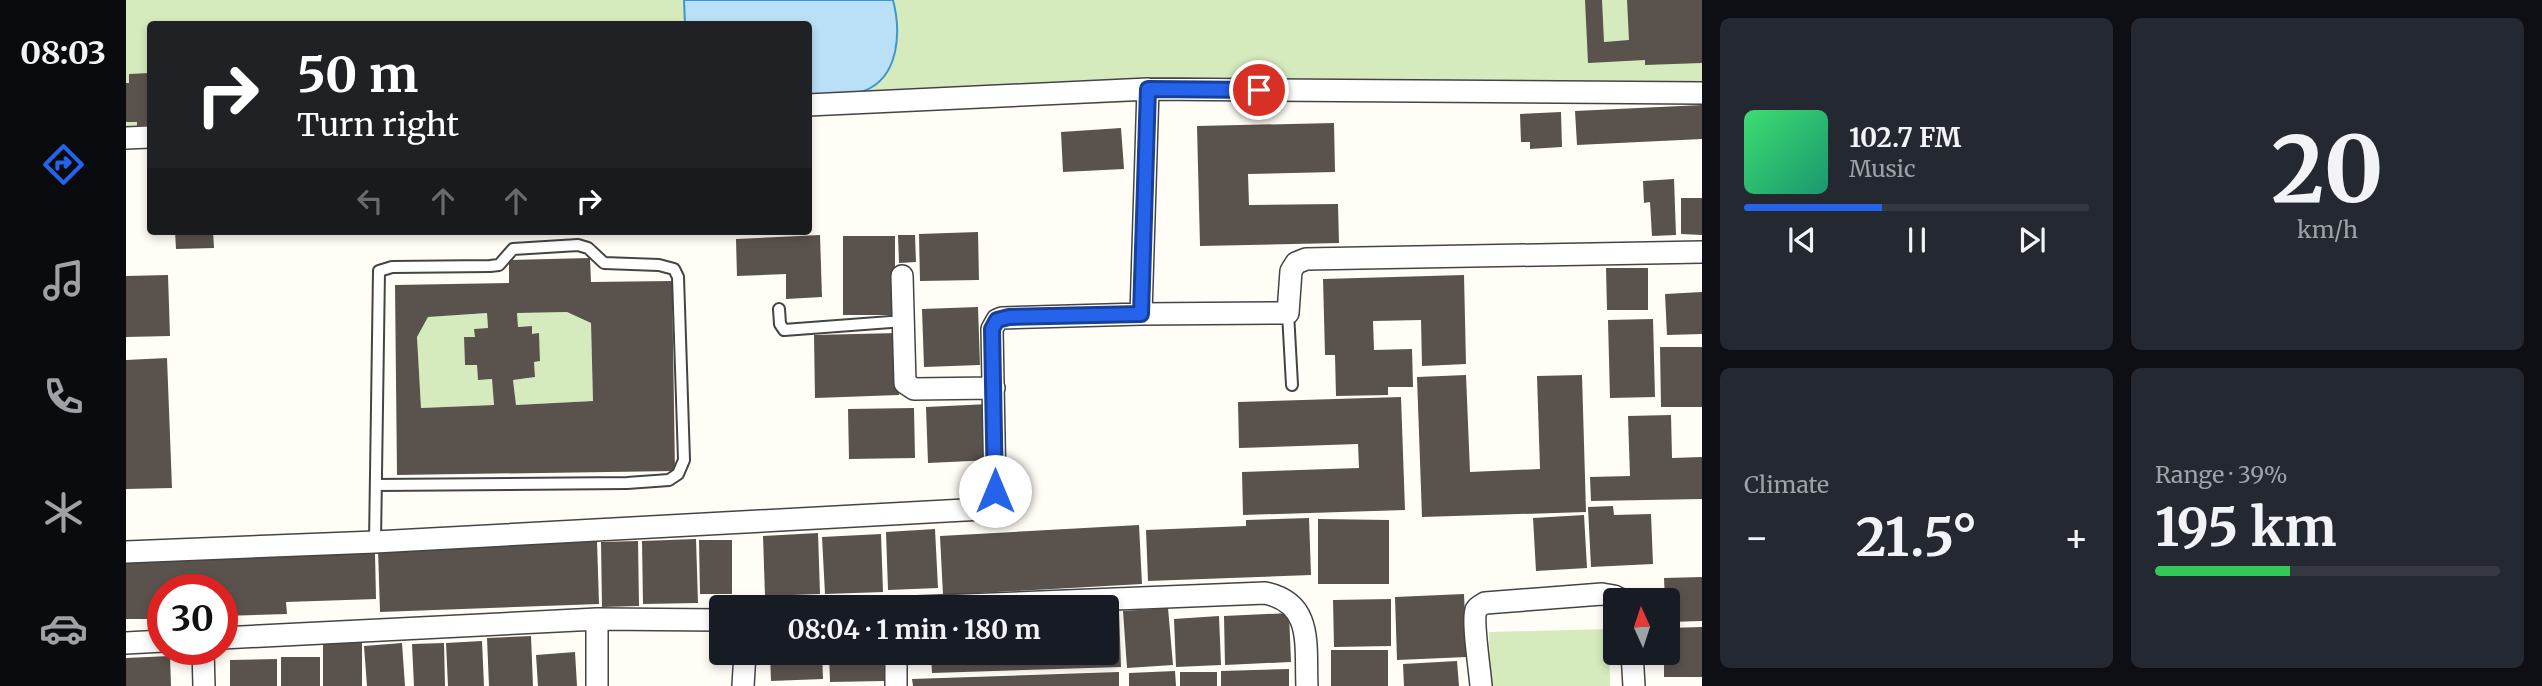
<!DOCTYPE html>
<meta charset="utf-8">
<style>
:root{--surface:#171b24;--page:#242831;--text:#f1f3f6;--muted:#9ea1a6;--line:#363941;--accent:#2563eb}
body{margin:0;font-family:Merriweather,serif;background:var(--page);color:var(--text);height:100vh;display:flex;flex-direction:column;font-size:26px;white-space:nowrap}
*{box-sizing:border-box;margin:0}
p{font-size:23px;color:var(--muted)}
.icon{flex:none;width:38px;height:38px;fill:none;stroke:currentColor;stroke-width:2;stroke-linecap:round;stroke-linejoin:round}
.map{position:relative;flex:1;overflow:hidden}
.sheet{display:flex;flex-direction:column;gap:18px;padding:18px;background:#0d0f14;width:840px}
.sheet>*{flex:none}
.hud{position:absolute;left:21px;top:21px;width:665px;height:214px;border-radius:7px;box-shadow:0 4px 10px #0003;background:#202124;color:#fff;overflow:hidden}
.needle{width:46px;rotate:357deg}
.controls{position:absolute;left:1477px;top:588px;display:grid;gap:14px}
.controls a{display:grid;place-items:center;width:77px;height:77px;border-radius:7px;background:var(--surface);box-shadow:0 4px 10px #0003;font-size:35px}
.speed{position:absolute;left:21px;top:574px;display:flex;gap:14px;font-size:35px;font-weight:700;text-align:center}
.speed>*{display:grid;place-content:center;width:91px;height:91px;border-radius:50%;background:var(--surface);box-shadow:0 4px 10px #0003;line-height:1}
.speed .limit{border:10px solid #d22;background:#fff;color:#111}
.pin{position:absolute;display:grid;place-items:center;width:60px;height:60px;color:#fff;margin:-30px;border:4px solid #fff;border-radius:50%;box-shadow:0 2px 7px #0007}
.me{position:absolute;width:77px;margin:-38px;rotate:0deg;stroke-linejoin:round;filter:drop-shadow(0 0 5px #0008)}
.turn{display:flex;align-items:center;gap:24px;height:147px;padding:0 35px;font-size:32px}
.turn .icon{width:91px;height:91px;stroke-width:2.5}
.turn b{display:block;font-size:49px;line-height:60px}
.lanes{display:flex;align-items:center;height:66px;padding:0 35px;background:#0003;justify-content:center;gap:35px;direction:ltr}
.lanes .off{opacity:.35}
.big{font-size:52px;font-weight:700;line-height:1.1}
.sheet .card{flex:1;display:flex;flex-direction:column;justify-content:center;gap:10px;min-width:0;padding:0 24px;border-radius:10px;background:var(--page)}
.sheet .dial{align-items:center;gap:0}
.dial b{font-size:91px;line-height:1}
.song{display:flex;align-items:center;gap:21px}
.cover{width:84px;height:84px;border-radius:10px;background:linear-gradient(135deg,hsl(140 70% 55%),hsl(160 70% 35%))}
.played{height:7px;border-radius:4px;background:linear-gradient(90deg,var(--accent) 40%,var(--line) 40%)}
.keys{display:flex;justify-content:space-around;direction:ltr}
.heat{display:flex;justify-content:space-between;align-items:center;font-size:38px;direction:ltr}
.charge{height:10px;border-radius:5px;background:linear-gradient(90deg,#34c759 39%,var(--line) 0)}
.sheet .tiles{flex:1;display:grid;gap:18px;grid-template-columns:repeat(2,1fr)}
.trip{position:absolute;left:583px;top:595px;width:410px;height:70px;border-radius:7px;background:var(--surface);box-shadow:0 4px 10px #0003;font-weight:700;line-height:70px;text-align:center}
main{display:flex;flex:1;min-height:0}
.tabs{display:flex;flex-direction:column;width:126px;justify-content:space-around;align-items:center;background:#090b0e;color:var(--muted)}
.tabs .icon{width:49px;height:49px}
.tabs .current{color:var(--accent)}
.tabs b{font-size:32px;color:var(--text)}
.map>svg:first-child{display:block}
</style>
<main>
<nav class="tabs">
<b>08:03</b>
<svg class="icon current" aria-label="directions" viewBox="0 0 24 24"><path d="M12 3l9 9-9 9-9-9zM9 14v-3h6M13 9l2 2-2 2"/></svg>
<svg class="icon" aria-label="music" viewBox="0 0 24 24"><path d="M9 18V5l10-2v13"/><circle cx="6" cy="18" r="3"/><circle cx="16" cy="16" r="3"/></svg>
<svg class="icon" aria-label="phone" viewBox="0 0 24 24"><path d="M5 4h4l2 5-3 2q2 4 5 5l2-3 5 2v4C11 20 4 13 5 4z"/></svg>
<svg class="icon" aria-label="climate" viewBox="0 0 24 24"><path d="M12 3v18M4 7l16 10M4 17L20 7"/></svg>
<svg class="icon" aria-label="car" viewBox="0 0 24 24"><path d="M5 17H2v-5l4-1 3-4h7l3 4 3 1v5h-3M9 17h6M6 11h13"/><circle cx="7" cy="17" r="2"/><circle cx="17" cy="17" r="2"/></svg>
</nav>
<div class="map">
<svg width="1576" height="686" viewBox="0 0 1576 686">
<rect width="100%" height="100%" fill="#fffdf5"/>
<path fill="#d5ebbd" d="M0 0H1576V82L683 114 682 24H24V137L0 138Z
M441 312 465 323 467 401 390 405 387 380 409 377 408 362 414 361 413 334H406L405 326 392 327 391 313Z
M361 313 362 328 349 329V337L338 338 339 365H351L352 380 366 379 368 405 295 408 291 337 302 317Z
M1483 629 1484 686H1364L1363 632Z"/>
<path fill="#b9e0f7" stroke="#3f96cf" stroke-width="2" d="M558 0H767C775 31 774 77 738 91 726 96 696 94 683 94L682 24H559Z"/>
<path fill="#5a524d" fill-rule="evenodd" d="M1459 0H1476L1478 42 1503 40 1501 0H1576V63L1519 65V60L1462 63Z
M24 73V125L11 126V122H0V83H3V74Z
M1576 105V139L1451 145 1449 111Z
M1435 112 1436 147 1404 149V142H1395L1394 114Z
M1208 123 1209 172 1122 174 1123 205 1212 204 1213 243 1074 246 1071 126Z
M995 128 998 169 937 172 935 132Z
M1548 179 1550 235 1526 236 1524 202 1518 203 1517 181Z
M1555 198H1576V235L1555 234Z
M49 231H87L88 248 50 249Z
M852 232 853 280 794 281 793 234Z
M694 235 696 297 660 299V274L611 276 610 239Z
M772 235H789L790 262 773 263Z
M717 236H769V315H717Z
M464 258 465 282 546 281 549 471 271 475 269 285 383 283V260ZM441 312 465 323 467 401 390 405 387 380 409 377 408 362 414 361 413 333 406 334V326L392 327 391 313ZM361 313 362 328 348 329 349 337H338L339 365H351L352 380 366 379 368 405 295 408 291 337 302 317Z
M1480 268H1522V310H1481Z
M42 275 44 336 0 337V276Z
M1338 275 1340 364 1296 366 1295 320 1247 321 1248 350 1286 349 1287 387H1262V395L1210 396 1209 355H1199L1197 279Z
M1576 292V334L1541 335 1539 294Z
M852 307 854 365 798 367 796 309Z
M1527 319 1529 397 1484 398 1482 320Z
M772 333 773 395 689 398 688 335Z
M1534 347H1576V407H1535Z
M41 358 46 488 0 489V360Z
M1340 375 1344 472 1414 469 1411 376 1456 375 1460 512 1296 517 1291 377Z
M1275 397 1279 510 1117 515 1116 472 1233 468 1232 444 1113 448 1112 402Z
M863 404 866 460 802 463 800 407Z
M788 408 789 458 723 459 722 409Z
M1545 415 1546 458 1576 457V499L1465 501 1464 477 1504 476 1502 416Z
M1487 506 1488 515 1525 514 1527 564 1465 567 1462 507Z
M1458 515 1461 568 1410 571 1407 518Z
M1183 518 1185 575 1022 581 1020 530 1120 526V520Z
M1192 519 1263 520V584H1192Z
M1013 525 1016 584 817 595 814 536Z
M809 529 812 588 762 590 760 532Z
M692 533 694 594 639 596 637 536Z
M755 534 757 592 699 594 696 537Z
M570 539 572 603 517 604 516 541Z
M573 540H606V594H574Z
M471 541 473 604 254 612 252 549Z
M512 541 513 606 476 607 475 542Z
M249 553 250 599 160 602 161 614 96 616V590H37V619H0V562Z
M1576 577V621L1542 622V600H1539L1538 578Z
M1338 594 1341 657 1271 660 1269 597Z
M1265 599V646L1208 647 1207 600Z
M696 600V607H633V602Z
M758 601V607H703V603Z
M1042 608 1047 665 1001 668 997 611Z
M980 611H993L995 667 806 673 805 653H980Z
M1163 613 1165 662 1099 665 1098 616Z
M1093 616 1095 665 1050 667 1048 619Z
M1576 627V677H1538V653H1542V628Z
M405 636 407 686H363L361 638Z
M236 641V686H197V642Z
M356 641 358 686H322L320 643Z
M276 643 279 686H241L238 646Z
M318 643 319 686H288L286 644Z
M1205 650H1262V686H1205Z
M449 652 451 686H412L410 655Z
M644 653H696L697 679 645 681Z
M703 653H758V681L704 682Z
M44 656 45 686H0V658Z
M155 657H194V686H155Z
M151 659V686H104V660Z
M1331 661 1333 686H1278L1277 664Z
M1163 669V686H1095V671Z
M1049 671 1050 686H1003V673Z
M993 672V686H787L786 679Z
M1054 672H1091V686H1054Z"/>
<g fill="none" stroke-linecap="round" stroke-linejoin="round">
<defs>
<path id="lane" d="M653 309 654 324 658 330 778 321
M1162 313 1166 385
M249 542 253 271 266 267 364 266 373 265 387 249 452 245 462 248 478 263 533 265 548 269 552 277 558 460 552 474 543 480 501 483 250 485"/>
<path id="street" d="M682 105 1022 89 1576 93
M0 138 24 137
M776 276 779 383 788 389 868 388
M1015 314 1022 89
M0 552 249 542 857 509 867 502 869 491 866 329 871 320 876 318 1015 314 1162 313 1165 271 1170 263 1180 259 1576 252
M791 607 1139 593C1188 603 1179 646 1181 686
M471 619V686
M96 638 471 619 595 620
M0 643 37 641
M77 649 78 686
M1506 653 1508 686
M617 686 619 653
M770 686V653
M1355 686C1354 671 1346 621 1350 610 1352 606 1356 605 1359 603L1476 594 1488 596 1496 600"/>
</defs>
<use href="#lane" stroke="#444" stroke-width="14"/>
<use href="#street" stroke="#444" stroke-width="24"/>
<use href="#lane" stroke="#fff" stroke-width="10"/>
<use href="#street" stroke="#fff" stroke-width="21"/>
</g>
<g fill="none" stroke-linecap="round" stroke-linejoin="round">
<defs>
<path id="route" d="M869 491 866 329 871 320 883 317 1015 314 1022 89 1133 90"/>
</defs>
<use href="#route" stroke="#184099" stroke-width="18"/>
<use href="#route" stroke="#2563eb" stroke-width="12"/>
</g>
</svg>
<div class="controls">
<a><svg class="needle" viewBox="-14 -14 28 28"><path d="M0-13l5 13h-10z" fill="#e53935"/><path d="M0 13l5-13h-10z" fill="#9ea1a6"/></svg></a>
</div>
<div class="speed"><div class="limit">30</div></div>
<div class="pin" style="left:1133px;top:90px;background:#d93025"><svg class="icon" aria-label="arrive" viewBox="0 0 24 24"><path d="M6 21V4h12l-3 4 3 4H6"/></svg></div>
<svg class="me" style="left:869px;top:491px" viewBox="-20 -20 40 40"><circle r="19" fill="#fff"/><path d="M0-13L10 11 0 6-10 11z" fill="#2563eb"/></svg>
<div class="trip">08:04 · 1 min · 180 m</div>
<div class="hud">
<div class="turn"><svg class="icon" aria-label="right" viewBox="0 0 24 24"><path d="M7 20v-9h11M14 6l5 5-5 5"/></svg><div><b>50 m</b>Turn right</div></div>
<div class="lanes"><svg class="icon off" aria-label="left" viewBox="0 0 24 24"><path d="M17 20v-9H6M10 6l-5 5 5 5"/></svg><svg class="icon off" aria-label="ahead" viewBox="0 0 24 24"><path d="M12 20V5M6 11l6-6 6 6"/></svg><svg class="icon off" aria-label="ahead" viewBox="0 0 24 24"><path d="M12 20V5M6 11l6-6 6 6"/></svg><svg class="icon" aria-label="right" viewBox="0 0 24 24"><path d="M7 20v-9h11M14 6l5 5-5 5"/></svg></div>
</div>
</div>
<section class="sheet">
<div class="tiles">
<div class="card">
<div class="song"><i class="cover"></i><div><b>102.7 FM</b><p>Music</p></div></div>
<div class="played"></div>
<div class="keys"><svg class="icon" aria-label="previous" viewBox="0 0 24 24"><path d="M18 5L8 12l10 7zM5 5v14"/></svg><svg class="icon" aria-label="pause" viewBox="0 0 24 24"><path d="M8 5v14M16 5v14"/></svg><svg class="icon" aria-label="next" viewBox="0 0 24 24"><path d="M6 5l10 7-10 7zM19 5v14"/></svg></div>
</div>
<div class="card dial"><b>20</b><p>km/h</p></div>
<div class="card"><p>Climate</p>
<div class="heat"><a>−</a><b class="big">21.5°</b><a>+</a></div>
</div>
<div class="card"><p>Range · 39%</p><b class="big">195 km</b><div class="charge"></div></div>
</div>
</section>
</main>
